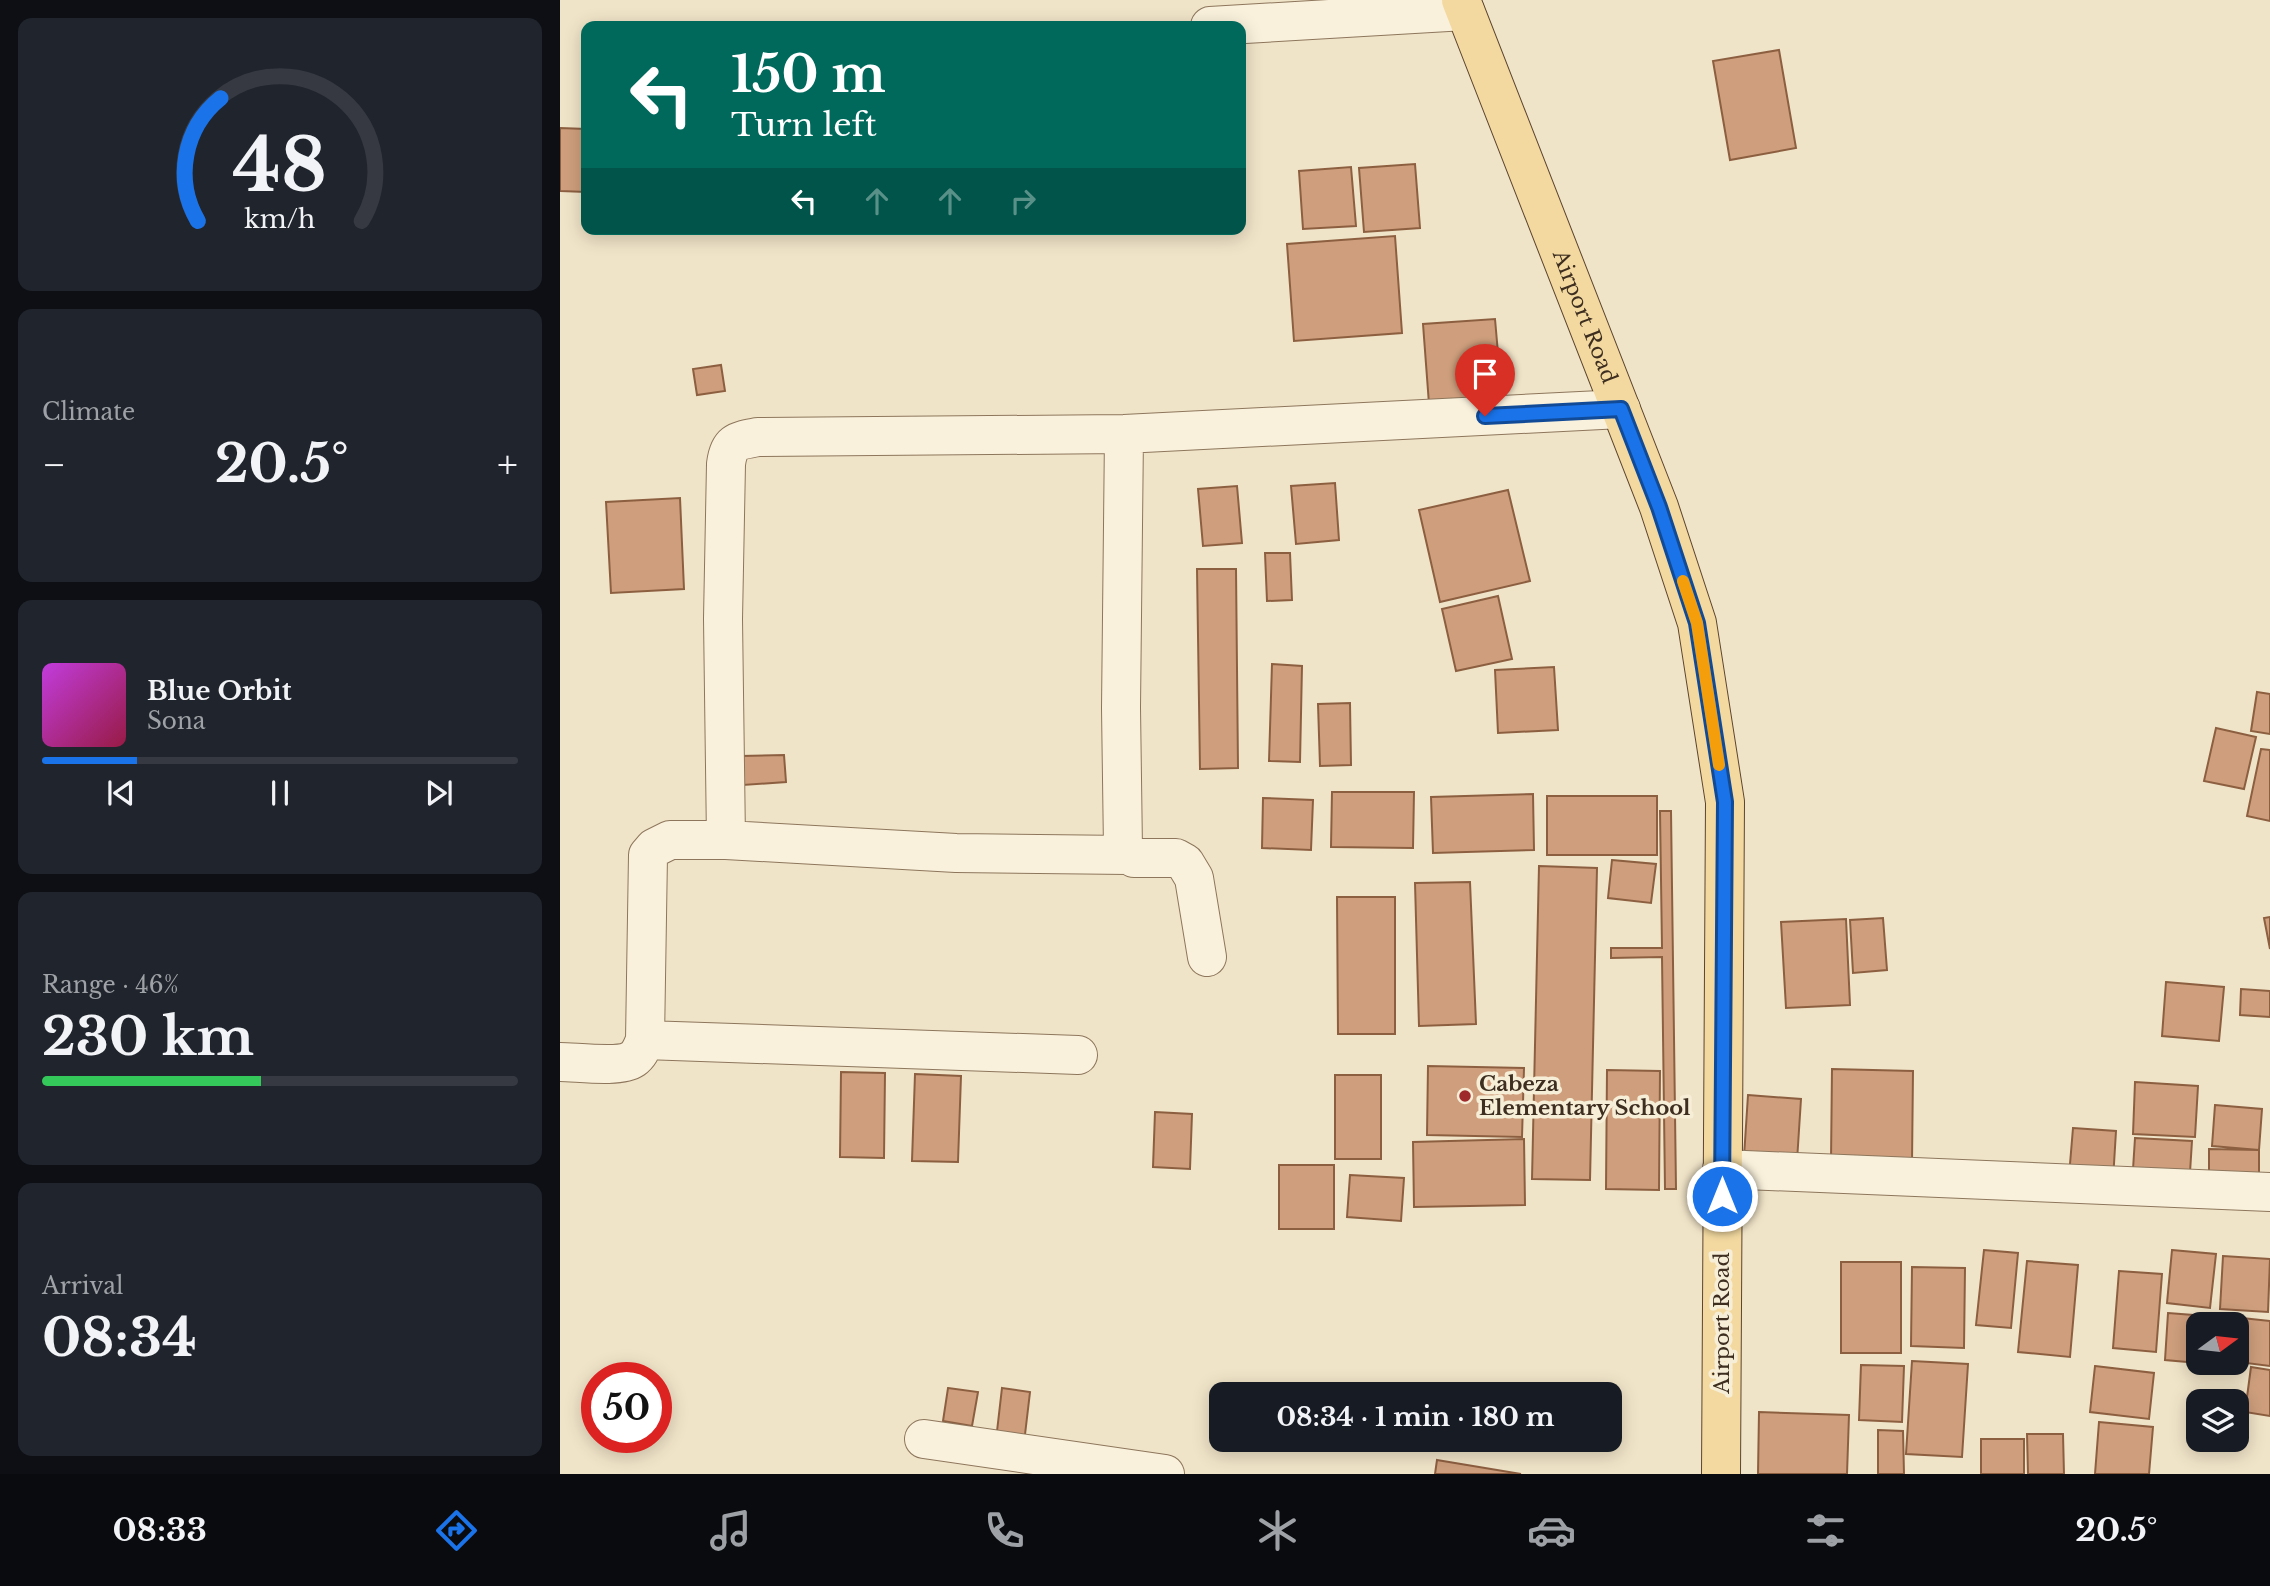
<!DOCTYPE html>
<meta charset="utf-8">
<style>
:root{--surface:#171b24;--page:#20242c;--text:#f1f3f6;--muted:#9ea1a6;--line:#363941;--accent:#1a73e8}
body{margin:0;font-family:"Libre Baskerville",serif;background:var(--page);color:var(--text);height:100vh;display:flex;flex-direction:column;font-size:26px;white-space:nowrap}
*{box-sizing:border-box;margin:0}
p{font-size:23px;color:var(--muted)}
.icon{flex:none;width:38px;height:38px;fill:none;stroke:currentColor;stroke-width:2;stroke-linecap:round;stroke-linejoin:round}
.map{position:relative;flex:1;overflow:hidden}
.details{display:flex;flex-direction:column;gap:18px;padding:18px;background:#0d0f14;width:560px}
.details>*{flex:none}
.hud{position:absolute;left:21px;top:21px;width:665px;height:214px;border-radius:14px;box-shadow:0 4px 18px #0003;background:#00695c;color:#fff;overflow:hidden}
.needle{width:46px;rotate:75deg}
.controls{position:absolute;left:1626px;top:1312px;display:grid;gap:14px}
.controls a{display:grid;place-items:center;width:63px;height:63px;border-radius:14px;background:var(--surface);box-shadow:0 4px 18px #0003;font-size:35px}
.speed{position:absolute;left:21px;top:1362px;display:flex;gap:14px;font-size:35px;font-weight:700;text-align:center}
.speed>*{display:grid;place-content:center;width:91px;height:91px;border-radius:50%;background:var(--surface);box-shadow:0 4px 18px #0003;line-height:1}
.speed .limit{border:10px solid #d22;background:#fff;color:#111}
.pin{position:absolute;display:grid;place-items:center;width:60px;height:60px;color:#fff;margin:-72px -30px;border-radius:50% 50% 50% 0;rotate:-45deg;box-shadow:0 0 7px #0007}
.pin .icon{rotate:45deg}
.me{position:absolute;width:77px;margin:-38px;rotate:0deg;stroke-linejoin:round;filter:drop-shadow(0 0 5px #0008)}
.turn{display:flex;align-items:center;gap:24px;height:147px;padding:0 35px;font-size:32px}
.turn .icon{width:91px;height:91px;stroke-width:2.5}
.turn b{display:block;font-size:49px;line-height:60px}
.lanes{display:flex;align-items:center;height:66px;padding:0 35px;background:#0003;justify-content:center;gap:35px;direction:ltr}
.lanes .off{opacity:.35}
.big{font-size:52px;font-weight:700;line-height:1.1}
.details .tile{flex:1;display:flex;flex-direction:column;justify-content:center;gap:10px;min-width:0;padding:0 24px;border-radius:14px;background:var(--page)}
.details .dial{align-items:center;gap:0}
.dial svg{height:182px;overflow:visible;fill:none;stroke:var(--line);stroke-width:7;stroke-linecap:round;text-anchor:middle}
.dial text{fill:var(--text);stroke:none}
.song{display:flex;align-items:center;gap:21px}
.cover{width:84px;height:84px;border-radius:10px;background:linear-gradient(135deg,hsl(290 70% 55%),hsl(340 70% 35%))}
.played{height:7px;border-radius:4px;background:linear-gradient(90deg,var(--accent) 20%,var(--line) 20%)}
.keys{display:flex;justify-content:space-around;direction:ltr}
.heat{display:flex;justify-content:space-between;align-items:center;font-size:38px;direction:ltr}
.charge{height:10px;border-radius:5px;background:linear-gradient(90deg,#34c759 46%,var(--line) 0)}
.trip{position:absolute;left:649px;top:1382px;width:413px;height:70px;border-radius:14px;background:var(--surface);box-shadow:0 4px 18px #0003;font-weight:700;line-height:70px;text-align:center}
.tab-bar{display:flex;height:112px;justify-content:space-around;align-items:center;background:#090b0e;color:var(--muted)}
.tab-bar .icon{width:49px;height:49px}
.tab-bar .current{color:var(--accent)}
.tab-bar b{font-size:32px;color:var(--text)}
main{display:flex;flex:1;min-height:0}
.map>svg:first-child{display:block}
</style>
<main>
<section class="details">
<div class="tile dial"><svg viewBox="0 0 100 80">
<path d="M14 69A42 42 0 1 1 86 69"/>
<path d="M14 69A42 42 0 0 1 24 15" stroke="#1a73e8"/>
<text x="50" y="56" font-size="32" font-weight="700">48</text>
<text x="50" y="72" font-size="11">km/h</text>
</svg></div>
<div class="tile"><p>Climate</p>
<div class="heat"><a>−</a><b class="big">20.5°</b><a>+</a></div>
</div>
<div class="tile">
<div class="song"><i class="cover"></i><div><b>Blue Orbit</b><p>Sona</p></div></div>
<div class="played"></div>
<div class="keys"><svg class="icon" aria-label="previous" viewBox="0 0 24 24"><path d="M18 5L8 12l10 7zM5 5v14"/></svg><svg class="icon" aria-label="pause" viewBox="0 0 24 24"><path d="M8 5v14M16 5v14"/></svg><svg class="icon" aria-label="next" viewBox="0 0 24 24"><path d="M6 5l10 7-10 7zM19 5v14"/></svg></div>
</div>
<div class="tile"><p>Range · 46%</p><b class="big">230 km</b><div class="charge"></div></div>
<div class="tile"><p>Arrival</p><b class="big">08:34</b></div>
</section>
<div class="map">
<svg width="1710" height="1474" viewBox="0 0 1710 1474">
<rect width="100%" height="100%" fill="#f0e4c8"/>
<path fill="#cf9f7d" stroke="#8d5f41" stroke-width="2" d="M1219 50 1236 148 1170 160 1153 61Z
M0 128 26 129V192L0 191Z
M855 164 860 228 804 232 799 168Z
M791 167 796 226 743 229 739 171Z
M835 236 842 333 734 341 727 244Z
M935 319 942 399 869 404 863 324Z
M161 365 165 391 137 395 133 369Z
M775 483 779 540 736 544 731 486Z
M677 486 682 543 643 546 638 489Z
M948 490 970 581 880 602 859 510Z
M120 498 124 589 51 593 46 502Z
M705 553H730L732 600 707 601Z
M637 569H676L678 768 640 769Z
M938 596 952 659 896 671 882 609Z
M712 664 742 666 740 762 709 761Z
M994 667 998 730 938 733 935 670Z
M1697 692 1710 694V734L1691 731Z
M790 703 791 765 760 766 758 704Z
M1656 728 1696 737 1684 789 1644 781Z
M1701 749 1710 750V821L1687 816Z
M224 755 226 782 183 785 181 756Z
M772 792H854L853 848 771 847Z
M973 794 974 850 873 853 871 797Z
M987 796H1097V855H987Z
M703 798 753 800 751 850 702 848Z
M1100 811H1111L1116 1189H1105L1102 957 1051 958V948H1102Z
M1052 860 1096 864 1091 903 1048 898Z
M979 866 1037 868 1030 1180 972 1179Z
M910 882 916 1024 859 1026 855 883Z
M777 897H835V1034H778Z
M1710 917V949L1704 918Z
M1323 918 1327 970 1293 973 1290 920Z
M1286 919 1290 1005 1226 1008 1221 922Z
M1606 982 1664 987 1659 1041 1602 1036Z
M1681 989 1710 991V1017L1680 1015Z
M868 1066 964 1068 962 1137 867 1135Z
M1272 1069 1353 1071 1352 1163 1271 1161Z
M1047 1070 1100 1071 1099 1190 1046 1189Z
M281 1072 325 1073 324 1158 280 1157Z
M355 1074 401 1076 398 1162 352 1161Z
M775 1075H821V1159H775Z
M1575 1082 1638 1086 1635 1137 1573 1134Z
M1188 1095 1241 1099 1237 1161 1184 1157Z
M1655 1105 1702 1109 1699 1150 1652 1146Z
M595 1112 632 1114 630 1169 593 1167Z
M1513 1128 1556 1131 1553 1180 1509 1176Z
M1575 1138 1632 1141 1629 1188 1572 1185Z
M964 1139 965 1205 854 1207 853 1142Z
M1649 1149 1699 1150V1190L1649 1189Z
M719 1165H774V1229H719Z
M790 1175 844 1178 841 1221 787 1217Z
M1424 1250 1458 1253 1451 1328 1416 1325Z
M1612 1250 1656 1254 1650 1308 1607 1303Z
M1663 1256 1710 1259 1708 1312 1660 1309Z
M1467 1261 1518 1265 1510 1357 1458 1352Z
M1281 1262H1341V1353H1281Z
M1352 1267 1405 1268 1404 1348 1351 1346Z
M1559 1271 1602 1274 1596 1352 1553 1348Z
M1608 1313 1659 1317V1325H1638V1363L1605 1360Z
M1682 1318 1710 1321V1366L1678 1362Z
M1352 1361 1408 1364 1402 1457 1346 1454Z
M1301 1365 1344 1366 1342 1422 1299 1420Z
M1535 1366 1594 1373 1589 1419 1530 1412Z
M1691 1367 1710 1370V1416L1685 1412Z
M388 1388 418 1392 412 1426 383 1421Z
M442 1388 470 1392 464 1443 436 1440Z
M1199 1412 1289 1415 1287 1474H1198Z
M1539 1422 1593 1427 1589 1474H1535Z
M1318 1430 1343 1431 1344 1474H1318Z
M1467 1434H1503L1504 1474H1468Z
M1421 1439H1464V1474H1421Z
M877 1460 961 1474H875Z"/>
<g fill="none" stroke-linecap="round" stroke-linejoin="round">
<defs>
<path id="minor" d="M650 26 905 11
M564 434 561 708 563 849 574 858H616L625 863 634 878 647 957
M166 840 163 619 166 464C169 441 177 441 198 437L564 434 1061 409
M85 1040 518 1055
M0 1062C17 1062 60 1068 73 1059 80 1054 82 1047 85 1040L88 855 94 848 110 840H166L396 853 568 855
M1162 1169 1710 1192
M364 1439 605 1474"/>
<g id="major">
<path id="s1" d="M901 0 1099 507 1137 623 1165 802 1161 1474"/>
</g>
</defs>
<use href="#minor" stroke="#8d765c" stroke-width="40"/>
<use href="#major" stroke="#5b4430" stroke-width="40"/>
<use href="#minor" stroke="#faf1dc" stroke-width="38"/>
<use href="#major" stroke="#f3d9a0" stroke-width="38"/>
</g>
<g fill="none" stroke-linecap="round" stroke-linejoin="round">
<defs>
<path id="route" d="M925 416 1061 409 1099 507 1137 623 1165 802 1162 1196"/>
</defs>
<use href="#route" stroke="#114b97" stroke-width="18"/>
<use href="#route" stroke="#1a73e8" stroke-width="12"/>
<path stroke="#f59e0b" stroke-width="12" d="M1123 581 1137 623 1159 765"/>
</g>
<circle fill="#9e2a2b" stroke="#f7eed8" stroke-width="2.5" cx="905" cy="1096" r="7"/>
<g text-anchor="middle" stroke-width="7" stroke-linejoin="round" paint-order="stroke">
<g font-size="21" fill="#3d2e20" stroke="#f7eed8">
<text dy="7" stroke="none"><textPath href="#s1" startOffset="340">Airport Road</textPath></text>
<text transform="translate(1162 1323) rotate(-90)" y="7">Airport Road</text>
</g>
<g font-size="21" font-weight="bold" fill="#3d2e20" stroke="#f7eed8" text-anchor="start">
<text x="919" y="1091">Cabeza<tspan x="919" dy="24">Elementary School</tspan></text>
</g>
</g>
</svg>
<div class="controls">
<a><svg class="needle" viewBox="-14 -14 28 28"><path d="M0-13l5 13h-10z" fill="#e53935"/><path d="M0 13l5-13h-10z" fill="#9ea1a6"/></svg></a>
<a><svg class="icon" aria-label="layers" viewBox="0 0 24 24"><path d="M12 4l9 5-9 5-9-5zM3 14l9 5 9-5"/></svg></a>
</div>
<div class="speed"><div class="limit">50</div></div>
<div class="pin" style="left:925px;top:416px;background:#d93025"><svg class="icon" aria-label="arrive" viewBox="0 0 24 24"><path d="M6 21V4h12l-3 4 3 4H6"/></svg></div>
<svg class="me" style="left:1162px;top:1196px" viewBox="-20 -20 40 40"><circle r="17" fill="#1a73e8" stroke="#fff" stroke-width="3"/><path d="M0-11L8 9 0 5-8 9z" fill="#fff"/></svg>
<div class="trip">08:34 · 1 min · 180 m</div>
<div class="hud">
<div class="turn"><svg class="icon" aria-label="left" viewBox="0 0 24 24"><path d="M17 20v-9H6M10 6l-5 5 5 5"/></svg><div><b>150 m</b>Turn left</div></div>
<div class="lanes"><svg class="icon" aria-label="left" viewBox="0 0 24 24"><path d="M17 20v-9H6M10 6l-5 5 5 5"/></svg><svg class="icon off" aria-label="ahead" viewBox="0 0 24 24"><path d="M12 20V5M6 11l6-6 6 6"/></svg><svg class="icon off" aria-label="ahead" viewBox="0 0 24 24"><path d="M12 20V5M6 11l6-6 6 6"/></svg><svg class="icon off" aria-label="right" viewBox="0 0 24 24"><path d="M7 20v-9h11M14 6l5 5-5 5"/></svg></div>
</div>
</div>
</main>
<nav class="tab-bar">
<b>08:33</b>
<svg class="icon current" aria-label="directions" viewBox="0 0 24 24"><path d="M12 3l9 9-9 9-9-9zM9 14v-3h6M13 9l2 2-2 2"/></svg>
<svg class="icon" aria-label="music" viewBox="0 0 24 24"><path d="M9 18V5l10-2v13"/><circle cx="6" cy="18" r="3"/><circle cx="16" cy="16" r="3"/></svg>
<svg class="icon" aria-label="phone" viewBox="0 0 24 24"><path d="M5 4h4l2 5-3 2q2 4 5 5l2-3 5 2v4C11 20 4 13 5 4z"/></svg>
<svg class="icon" aria-label="climate" viewBox="0 0 24 24"><path d="M12 3v18M4 7l16 10M4 17L20 7"/></svg>
<svg class="icon" aria-label="car" viewBox="0 0 24 24"><path d="M5 17H2v-5l4-1 3-4h7l3 4 3 1v5h-3M9 17h6M6 11h13"/><circle cx="7" cy="17" r="2"/><circle cx="17" cy="17" r="2"/></svg>
<svg class="icon" aria-label="filters" viewBox="0 0 24 24"><path d="M4 7h16M4 17h16"/><circle cx="9" cy="7" r="2"/><circle cx="15" cy="17" r="2"/></svg>
<b>20.5°</b>
</nav>
